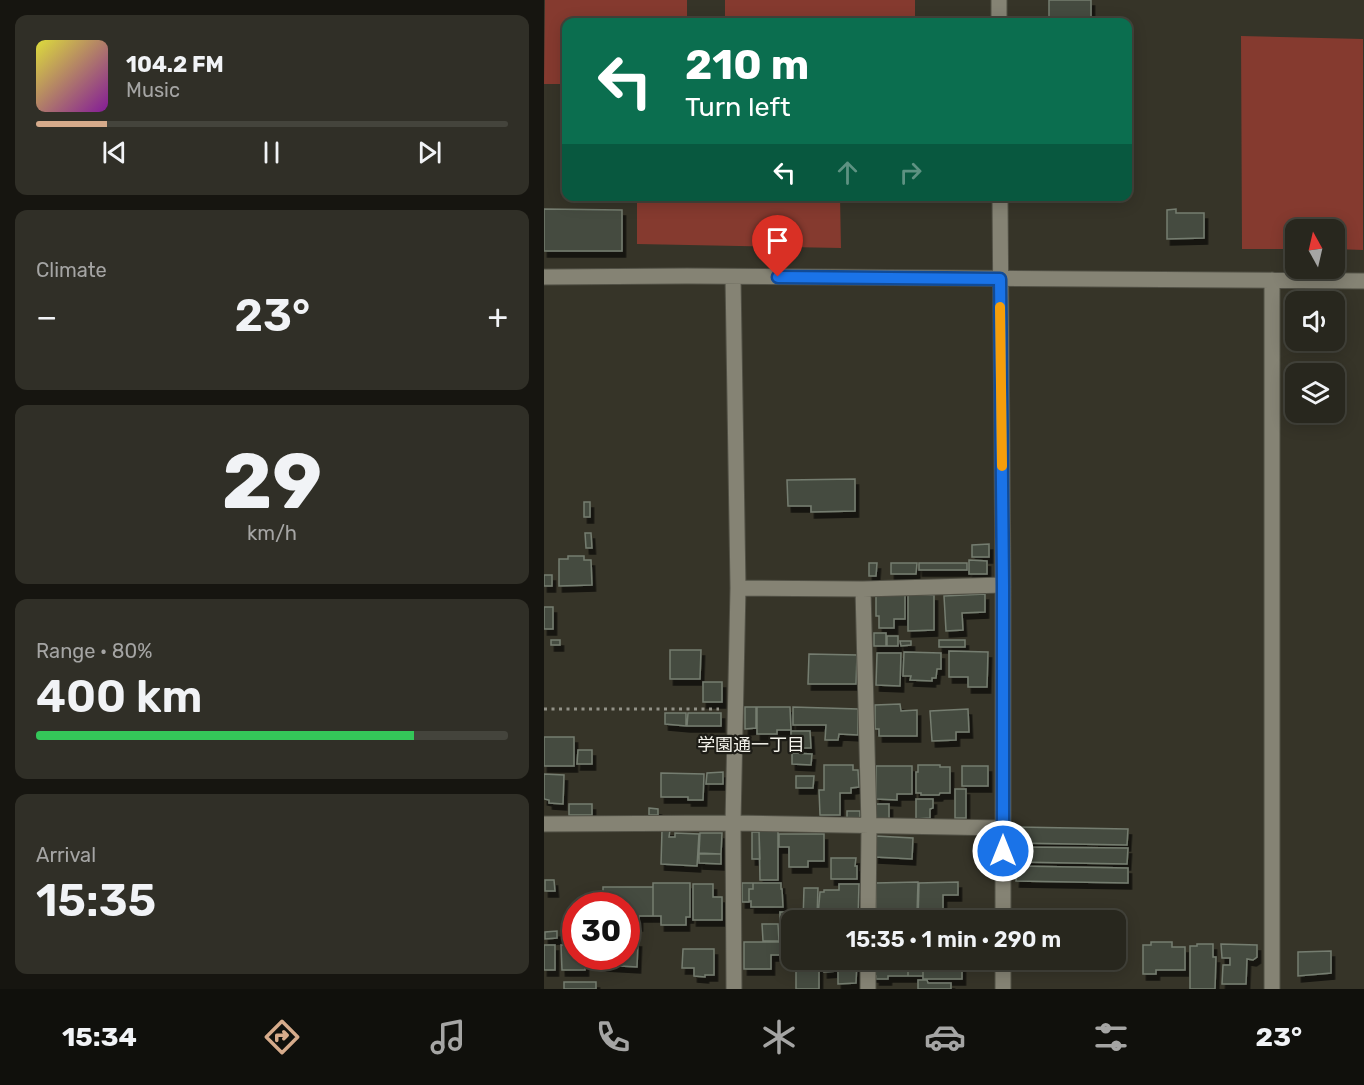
<!DOCTYPE html>
<meta charset="utf-8">
<style>
:root{--surface:#28271e;--page:#302f27;--text:#f1f3f6;--muted:#a5a5a4;--line:#44443c;--accent:#d6ab8b}
body{margin:0;font-family:Rubik,"Noto Sans JP",sans-serif;background:var(--page);color:var(--text);height:100vh;display:flex;flex-direction:column;font-size:22px;white-space:nowrap}
*{box-sizing:border-box;margin:0}
p{font-size:20px;color:var(--muted)}
.icon{flex:none;width:33px;height:33px;fill:none;stroke:currentColor;stroke-width:2;stroke-linecap:round;stroke-linejoin:round}
.map{position:relative;flex:1;overflow:hidden}
.side{display:flex;flex-direction:column;gap:15px;padding:15px;background:#161510;width:544px}
.side>*{flex:none}
.banner{position:absolute;left:18px;top:18px;width:570px;height:183px;border-radius:12px;box-shadow:0 3px 15px #0003,0 0 0 2px var(--line);background:#0b6e4f;color:#fff;overflow:hidden}
.needle{width:39px;rotate:352deg}
.tools{position:absolute;left:741px;top:219px;display:grid;gap:12px}
.tools a{display:grid;place-items:center;width:60px;height:60px;border-radius:12px;background:var(--surface);box-shadow:0 3px 15px #0003,0 0 0 2px var(--line);font-size:30px}
.speed{position:absolute;left:18px;top:892px;display:flex;gap:12px;font-size:30px;font-weight:700;text-align:center}
.speed>*{display:grid;place-content:center;width:78px;height:78px;border-radius:50%;background:var(--surface);box-shadow:0 3px 15px #0003,0 0 0 2px var(--line);line-height:1}
.speed .limit{border:9px solid #d22;background:#fff;color:#111}
.pin{position:absolute;display:grid;place-items:center;width:51px;height:51px;color:#fff;margin:-62px -26px;border-radius:50% 50% 50% 0;rotate:-45deg;box-shadow:0 0 6px #0007}
.pin .icon{rotate:45deg}
.me{position:absolute;width:66px;margin:-33px;rotate:0deg;stroke-linejoin:round;filter:drop-shadow(0 0 4px #0008)}
.turn{display:flex;align-items:center;gap:21px;height:126px;padding:0 24px;font-size:27px}
.turn .icon{width:78px;height:78px;stroke-width:2.5}
.turn b{display:block;font-size:42px;line-height:51px}
.lanes{display:flex;align-items:center;height:57px;padding:0 24px;background:#0003;justify-content:center;gap:30px;direction:ltr}
.lanes .off{opacity:.35}
.big{font-size:45px;font-weight:600;line-height:1.1}
.side .tile{flex:1;display:flex;flex-direction:column;justify-content:center;gap:9px;min-width:0;padding:0 21px;border-radius:12px;background:var(--page)}
.side .dial{align-items:center;gap:0}
.dial b{font-size:78px;line-height:1}
.song{display:flex;align-items:center;gap:18px}
.cover{width:72px;height:72px;border-radius:9px;background:linear-gradient(135deg,hsl(60 70% 55%),hsl(290 70% 35%))}
.played{height:6px;border-radius:3px;background:linear-gradient(90deg,var(--accent) 15%,var(--line) 15%)}
.keys{display:flex;justify-content:space-around;direction:ltr}
.heat{display:flex;justify-content:space-between;align-items:center;font-size:33px;direction:ltr}
.charge{height:9px;border-radius:4px;background:linear-gradient(90deg,#34c759 80%,var(--line) 0)}
.trip{position:absolute;left:237px;top:910px;width:345px;height:60px;border-radius:12px;background:var(--surface);box-shadow:0 3px 15px #0003,0 0 0 2px var(--line);font-weight:600;line-height:60px;text-align:center}
.tabs{display:flex;height:96px;justify-content:space-around;align-items:center;background:#10100c;color:var(--muted)}
.tabs .icon{width:42px;height:42px}
.tabs .selected{color:var(--accent)}
.tabs b{font-size:27px;color:var(--text)}
main{display:flex;flex:1;min-height:0}
.map>svg:first-child{display:block}
</style>
<main>
<section class="side">
<div class="tile">
<div class="song"><i class="cover"></i><div><b>104.2 FM</b><p>Music</p></div></div>
<div class="played"></div>
<div class="keys"><svg class="icon" aria-label="previous" viewBox="0 0 24 24"><path d="M18 5L8 12l10 7zM5 5v14"/></svg><svg class="icon" aria-label="pause" viewBox="0 0 24 24"><path d="M8 5v14M16 5v14"/></svg><svg class="icon" aria-label="next" viewBox="0 0 24 24"><path d="M6 5l10 7-10 7zM19 5v14"/></svg></div>
</div>
<div class="tile"><p>Climate</p>
<div class="heat"><a>−</a><b class="big">23°</b><a>+</a></div>
</div>
<div class="tile dial"><b>29</b><p>km/h</p></div>
<div class="tile"><p>Range · 80%</p><b class="big">400 km</b><div class="charge"></div></div>
<div class="tile"><p>Arrival</p><b class="big">15:35</b></div>
</section>
<div class="map">
<svg width="820" height="989" viewBox="0 0 820 989">
<defs>
<filter id="shadow"><feDropShadow dx="3.5" dy="6" stdDeviation="0" flood-color="#0009"/></filter>
</defs>
<rect width="100%" height="100%" fill="#363428"/>
<path fill="#853a2f" d="M1 0H143V22H22V84H0Z
M181 0H371V22H181Z
M697 36 819 39V250L791 249 790 230H752L751 249H698Z
M93 197H296L297 248 93 244Z"/>
<path fill="#454c40" stroke="#757d70" stroke-width="1.5" filter="url(#shadow)" d="M505 0H547V22H505Z
M0 209 78 210V251H0Z
M632 209V213H660V238L623 239V210Z
M311 479V511L267 512V506H244L243 480Z
M40 502H46V517H40Z
M41 533H47L48 548H42Z
M445 544V557H428V545Z
M24 556H40V560H47L48 585 15 586V559H24Z
M425 560 443 561V574H425Z
M325 563H333L332 576H325Z
M347 563H373L372 574H347Z
M375 563H423V570H375Z
M0 575H8V586H0Z
M338 591H361V619H350V628H335V616H332V596H338Z
M364 594 390 595V630L364 631Z
M441 594V612L418 613 419 630 402 631 400 596Z
M0 607H9V629H0Z
M330 633H342V646H330Z
M343 636H354V646H343Z
M7 640H16V645H7Z
M395 640H421V647H395Z
M356 641H367V645L357 646Z
M126 650H157L156 679H126Z
M405 651 444 652 443 687H424V677H405Z
M360 652 397 653V669H393L392 678H388V681L366 680 367 676H359Z
M333 653H357L356 686 332 685Z
M265 654 313 655 312 684H264Z
M159 682H178V702H159Z
M356 704 357 711 373 710V736H335V729H331V705Z
M201 707H212V728L201 729Z
M213 707H246L247 730H233V734H213Z
M249 707 314 709V735L295 734 294 740H281L282 725H249Z
M424 709 425 732H412V740L388 741 386 711Z
M121 713H142V726L121 724Z
M144 713H177V726H143Z
M247 731H266L267 748H247Z
M0 737H30V766H0Z
M34 750H48V764H33Z
M248 753 268 754 267 765 248 764Z
M280 765H309V770H314L315 787 307 788V793H296V815H276L275 790H280Z
M374 765H396V767H406V793H396L395 795H377V793H372V772H374Z
M332 766H368V794H353V800L332 799Z
M418 766H444V786H418Z
M179 772V784H162L163 773Z
M117 773 160 774 159 800H144V797H117Z
M0 774 20 775 19 804 5 803V800L0 799Z
M252 776H270L269 788H252Z
M411 789H422V818H411Z
M372 799H389V808L386 809V818L372 819Z
M25 804H48V815H25Z
M330 804H345V819H330Z
M105 808 114 809V815H105Z
M303 811H316V818H303Z
M473 827 584 829 583 845 472 843Z
M215 829H234V880H216Z
M118 830H126L125 837H131V833L155 834 153 866 117 864Z
M208 832H215L216 859H208Z
M156 833H178L177 854 155 853Z
M235 834H280V861H264V867H245V847H235Z
M332 836 369 838 368 859 331 857Z
M473 847 584 848 583 864 472 862Z
M155 854H177V864L155 863Z
M287 858H312L311 866H313V879H287Z
M473 866 584 868V883L472 881Z
M1 880H10L11 891H1Z
M374 882 373 914 332 915V883Z
M414 882V895H399V921H374L375 883Z
M109 883H146V917H142V925H117V916H109Z
M198 883H209V889H205V902H198Z
M209 883H237V889H238L239 907H207V901H205V889H209Z
M149 884H169V897H178V920H149Z
M295 884H315L314 919H279V917H274L276 892H280V890H295Z
M59 887H109V916H95V925L82 924V906H59Z
M260 888H274L273 917H279L278 920 283 921H259Z
M236 912H250V921H248V925H236Z
M218 924H234L235 941H219Z
M236 925H248V940H236Z
M13 931V938L1 939V932Z
M82 941H94L93 967 59 965V957H82Z
M200 942H248V955H227V969H200Z
M607 942H628V947H641V970H612V974H599V945H607Z
M653 944H669V957H672L671 989H646V946H653Z
M677 944 713 945V957L709 960 703 959 702 984H678L679 965H686V958H678Z
M0 945H11V970H0Z
M17 945H32V957H51V960H41V970H18Z
M139 949H170V975H161V977L150 976V968H138Z
M787 951V973L754 976V952Z
M257 960H271V961H275V989H252V961H257Z
M271 960H313L312 983 294 984V971L280 972V961H271Z
M327 960H364V976H344V979H332V976H328Z
M364 960H379V976H364Z
M379 960H418V979H379Z
M374 980H383L384 983H407V989H374Z
M20 982H52V989H20Z"/>
<g fill="none" stroke-linecap="round" stroke-linejoin="round">
<defs>
<path id="minor" d="M455 0V22
M456 196 459 585V921
M0 277 143 276 820 281
M189 277 194 588 189 823 190 989
M194 588 319 589 459 585
M319 589 325 826 324 921
M0 824 189 823 459 828
M459 960V989
M324 989V960
M728 989V280"/>
</defs>
<use href="#minor" stroke="#515045" stroke-width="17"/>
<path stroke="#929187" stroke-width="3" stroke-dasharray="3 4.5" stroke-linecap="butt" d="M0 709H175"/>
<use href="#minor" stroke="#858374" stroke-width="15"/>
</g>
<g fill="none" stroke-linecap="round" stroke-linejoin="round">
<defs>
<path id="route" d="M234 277 456 279 459 585V851"/>
</defs>
<use href="#route" stroke="#114b97" stroke-width="15"/>
<use href="#route" stroke="#1a73e8" stroke-width="10"/>
<path stroke="#f59e0b" stroke-width="10" d="M456 307 458 466"/>
</g>
<g text-anchor="middle" stroke-width="4.5" stroke-linejoin="round" paint-order="stroke">
<g font-size="18" fill="#f4f3eb" stroke="#1d1c16">
<text x="207" y="751">学園通一丁目</text>
</g>
</g>
</svg>
<div class="tools">
<a><svg class="needle" viewBox="-14 -14 28 28"><path d="M0-13l5 13h-10z" fill="#e53935"/><path d="M0 13l5-13h-10z" fill="#a5a5a4"/></svg></a>
<a><svg class="icon" aria-label="sound" viewBox="0 0 24 24"><path d="M4 9h4l5-4v14l-5-4H4zM17 9q2 3 0 6"/></svg></a>
<a><svg class="icon" aria-label="layers" viewBox="0 0 24 24"><path d="M12 4l9 5-9 5-9-5zM3 14l9 5 9-5"/></svg></a>
</div>
<div class="speed"><div class="limit">30</div></div>
<div class="pin" style="left:234px;top:277px;background:#d93025"><svg class="icon" aria-label="arrive" viewBox="0 0 24 24"><path d="M6 21V4h12l-3 4 3 4H6"/></svg></div>
<svg class="me" style="left:459px;top:851px" viewBox="-20 -20 40 40"><circle r="17" fill="#1a73e8" stroke="#fff" stroke-width="3"/><path d="M0-11L8 9 0 5-8 9z" fill="#fff"/></svg>
<div class="trip">15:35 · 1 min · 290 m</div>
<div class="banner">
<div class="turn"><svg class="icon" aria-label="left" viewBox="0 0 24 24"><path d="M17 20v-9H6M10 6l-5 5 5 5"/></svg><div><b>210 m</b>Turn left</div></div>
<div class="lanes"><svg class="icon" aria-label="left" viewBox="0 0 24 24"><path d="M17 20v-9H6M10 6l-5 5 5 5"/></svg><svg class="icon off" aria-label="ahead" viewBox="0 0 24 24"><path d="M12 20V5M6 11l6-6 6 6"/></svg><svg class="icon off" aria-label="right" viewBox="0 0 24 24"><path d="M7 20v-9h11M14 6l5 5-5 5"/></svg></div>
</div>
</div>
</main>
<nav class="tabs">
<b>15:34</b>
<svg class="icon selected" aria-label="directions" viewBox="0 0 24 24"><path d="M12 3l9 9-9 9-9-9zM9 14v-3h6M13 9l2 2-2 2"/></svg>
<svg class="icon" aria-label="music" viewBox="0 0 24 24"><path d="M9 18V5l10-2v13"/><circle cx="6" cy="18" r="3"/><circle cx="16" cy="16" r="3"/></svg>
<svg class="icon" aria-label="phone" viewBox="0 0 24 24"><path d="M5 4h4l2 5-3 2q2 4 5 5l2-3 5 2v4C11 20 4 13 5 4z"/></svg>
<svg class="icon" aria-label="climate" viewBox="0 0 24 24"><path d="M12 3v18M4 7l16 10M4 17L20 7"/></svg>
<svg class="icon" aria-label="car" viewBox="0 0 24 24"><path d="M5 17H2v-5l4-1 3-4h7l3 4 3 1v5h-3M9 17h6M6 11h13"/><circle cx="7" cy="17" r="2"/><circle cx="17" cy="17" r="2"/></svg>
<svg class="icon" aria-label="filters" viewBox="0 0 24 24"><path d="M4 7h16M4 17h16"/><circle cx="9" cy="7" r="2"/><circle cx="15" cy="17" r="2"/></svg>
<b>23°</b>
</nav>
